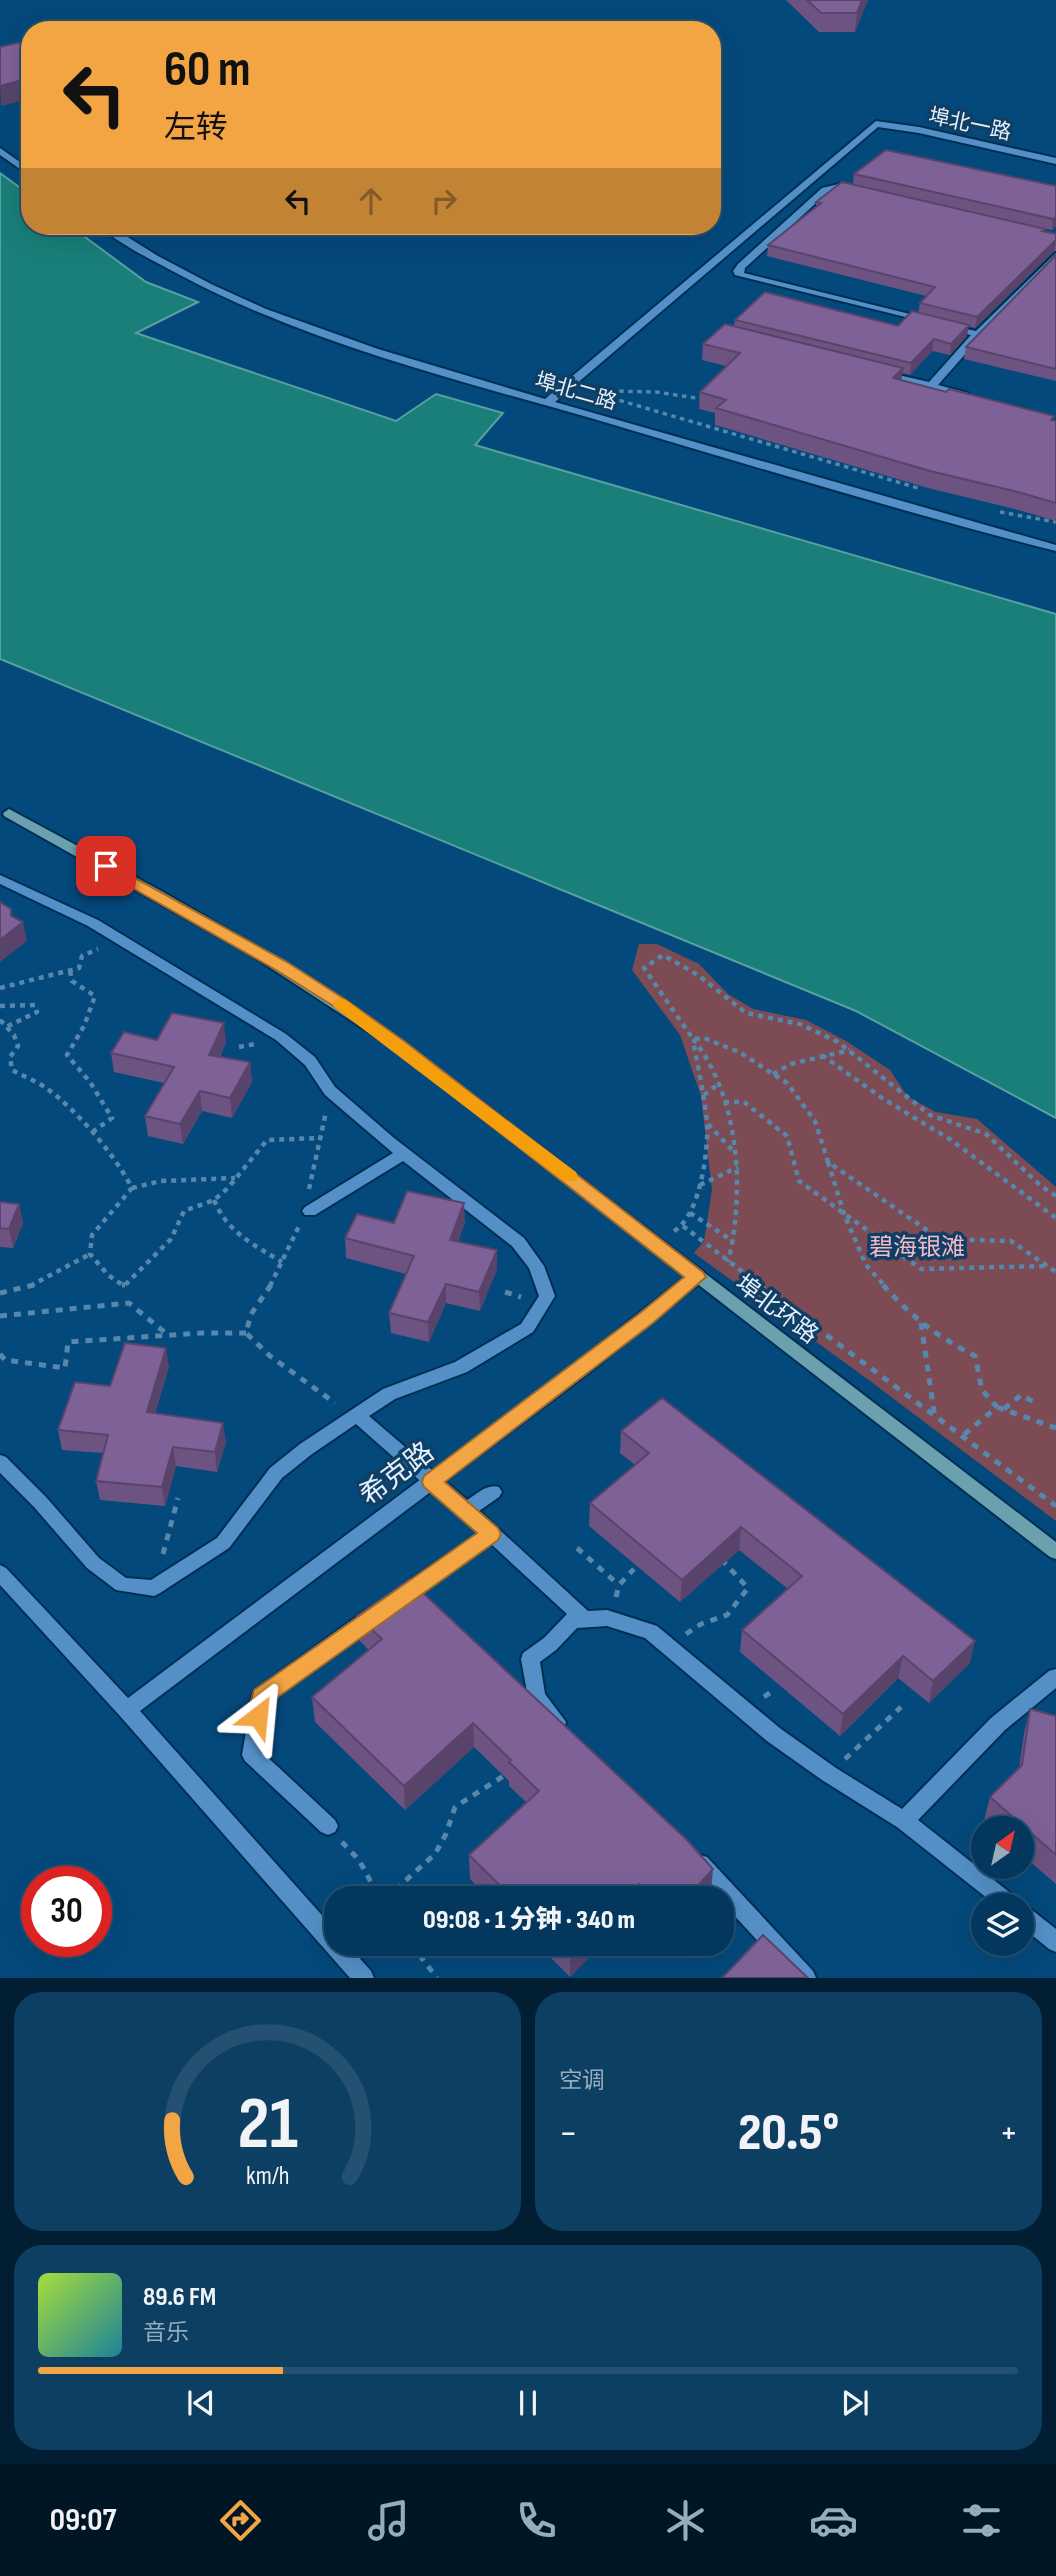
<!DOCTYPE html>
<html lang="zh">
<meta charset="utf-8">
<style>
:root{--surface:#03375d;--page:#0d3f63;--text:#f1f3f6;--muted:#97acbc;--line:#245172;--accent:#f3a443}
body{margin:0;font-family:"Sofia Sans Condensed","Noto Sans SC",sans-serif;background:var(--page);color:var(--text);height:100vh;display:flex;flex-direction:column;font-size:26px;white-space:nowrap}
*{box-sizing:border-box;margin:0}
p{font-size:23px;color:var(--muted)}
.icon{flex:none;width:38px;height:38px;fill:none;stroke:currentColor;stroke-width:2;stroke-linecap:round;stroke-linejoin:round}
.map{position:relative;height:1978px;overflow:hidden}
.side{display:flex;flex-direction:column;gap:14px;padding:14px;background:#021e33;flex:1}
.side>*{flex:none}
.guide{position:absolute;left:21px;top:21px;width:700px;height:214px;border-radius:28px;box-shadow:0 7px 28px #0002,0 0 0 2px var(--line);background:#f3a443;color:#111;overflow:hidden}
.needle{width:46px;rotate:34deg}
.tools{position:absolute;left:971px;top:1816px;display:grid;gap:14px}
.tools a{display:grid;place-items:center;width:63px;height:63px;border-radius:50%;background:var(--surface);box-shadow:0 7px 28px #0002,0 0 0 2px var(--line);font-size:35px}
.speed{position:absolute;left:21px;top:1866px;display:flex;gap:14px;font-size:35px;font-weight:700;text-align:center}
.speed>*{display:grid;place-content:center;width:91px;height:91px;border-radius:50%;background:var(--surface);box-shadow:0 7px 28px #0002,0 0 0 2px var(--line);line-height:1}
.speed .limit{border:10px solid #d22;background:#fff;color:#111}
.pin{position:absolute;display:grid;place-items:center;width:60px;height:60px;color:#fff;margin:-30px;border-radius:14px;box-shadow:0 4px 10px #0006}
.me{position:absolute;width:77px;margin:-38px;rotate:29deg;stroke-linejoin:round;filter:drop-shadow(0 0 5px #0008)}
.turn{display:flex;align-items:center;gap:24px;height:147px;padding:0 28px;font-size:32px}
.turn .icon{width:91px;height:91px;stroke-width:2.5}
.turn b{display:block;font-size:49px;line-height:60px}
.lanes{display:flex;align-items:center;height:66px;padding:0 28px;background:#0003;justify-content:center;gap:35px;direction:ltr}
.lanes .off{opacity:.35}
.big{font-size:52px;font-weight:800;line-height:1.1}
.side .widget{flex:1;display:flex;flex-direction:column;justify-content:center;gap:10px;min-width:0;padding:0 24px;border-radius:28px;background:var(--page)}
.side .dial{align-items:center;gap:0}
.dial svg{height:182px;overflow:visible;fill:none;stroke:var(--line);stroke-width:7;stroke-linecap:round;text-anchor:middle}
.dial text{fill:var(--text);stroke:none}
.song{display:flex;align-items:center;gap:21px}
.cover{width:84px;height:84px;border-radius:10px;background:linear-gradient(135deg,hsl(80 70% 55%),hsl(190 70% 35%))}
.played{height:7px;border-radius:4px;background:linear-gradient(90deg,var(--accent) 25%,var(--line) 25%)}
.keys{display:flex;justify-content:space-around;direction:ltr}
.heat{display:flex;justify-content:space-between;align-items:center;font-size:38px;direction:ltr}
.side .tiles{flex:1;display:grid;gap:14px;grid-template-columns:1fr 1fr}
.widget:last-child{grid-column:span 2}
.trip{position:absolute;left:324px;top:1886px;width:410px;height:70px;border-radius:28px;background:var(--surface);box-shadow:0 7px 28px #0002,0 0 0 2px var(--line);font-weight:800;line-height:70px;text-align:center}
.dock{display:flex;height:112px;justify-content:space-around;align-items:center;background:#011625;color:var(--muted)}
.dock .icon{width:49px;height:49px}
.dock .current{color:var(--accent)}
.dock b{font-size:32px;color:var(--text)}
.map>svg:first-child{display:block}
</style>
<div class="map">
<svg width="1056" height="1978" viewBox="0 0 1056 1978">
<rect width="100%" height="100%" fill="#04497c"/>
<path fill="#7c4b54" d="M639 944H657L699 964 728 994 753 1009 806 1020 846 1041 890 1070 907 1096 936 1112 977 1119 1056 1187V1521L870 1381 694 1253 704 1241 712 1190 701 1096 680 1035 632 970Z"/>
<path fill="#1a7f79" stroke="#57a1a0" stroke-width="2" d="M0 173 30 195V226H70L146 282 198 302 136 333 396 421 436 394 503 413 475 445 1056 614V1118L856 1011 0 659Z"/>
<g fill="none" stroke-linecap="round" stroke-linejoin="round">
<defs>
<path id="minor" d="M839 184 858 190 854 193 839 190 828 192 745 268 744 273 926 318V322L735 275 733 271 738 264 822 188Z
M1056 253V261L981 336 938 385 968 393V397L881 377 880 375 885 372 929 382 971 335 946 329V325L976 331Z
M0 875 98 920 286 1034 315 1057 335 1087 394 1138 524 1238 544 1266 555 1296 533 1332 467 1372 395 1399 369 1416 467 1500C477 1494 487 1483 499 1487L502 1492 499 1497 479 1511 588 1611 607 1610 657 1626 781 1729 836 1768 902 1809 991 1718 1049 1671 1056 1669V1688L1005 1730 918 1820 1056 1929V1952L1049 1949 1022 1927V1906H997L897 1827 822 1780 767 1741 645 1638 607 1626 577 1628 556 1650 540 1662 545 1694 566 1722 564 1728 557 1730 550 1728 529 1703 521 1659 523 1653 544 1638 567 1614 491 1544 406 1602 400 1605 394 1602 391 1597 394 1592 479 1533 356 1424 312 1454 282 1478 229 1548 160 1593 154 1596 116 1590 87 1568 34 1507 0 1473V1455L6 1457 46 1497 99 1558 126 1578 151 1580 217 1538 270 1468 300 1444 383 1389 455 1362 521 1324 539 1296 529 1268 512 1246 403 1161 315 1215H305L302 1211 305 1207 393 1153 325 1095 305 1065 276 1040 88 926 0 884Z
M372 1608 378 1610 381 1616 378 1622 270 1701 262 1752 335 1820 338 1826 335 1832 328 1835 321 1832 245 1761 242 1755 252 1697 254 1691 366 1610Z
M700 1855 707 1857 813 1971 816 1978H792L693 1871 690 1864 693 1857Z"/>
<path id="tertiary" d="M876 121 919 127 1056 158V164L919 133 878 127 555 402 1056 545V551C902 512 747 464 594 419 454 379 310 344 180 275 154 261 122 246 99 226H110L158 256 211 284 266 309 378 349 545 399Z
M0 148 30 169V176L0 155Z
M696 1271 702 1273 704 1277 702 1281 591 1371 140 1711 336 1931V1944H347L371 1971 374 1978H350L120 1716 0 1585V1565L6 1568 128 1698 579 1361 690 1273Z"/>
<path id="secondary" d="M9 809 163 892 261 949 403 1042 1056 1542V1559L1050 1557 393 1048 251 955 4 816 3 813Z"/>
</defs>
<use href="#minor" stroke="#002f54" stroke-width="4"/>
<use href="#tertiary" stroke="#002f54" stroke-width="4"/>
<use href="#secondary" stroke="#002f54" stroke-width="4"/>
<path stroke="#5787ab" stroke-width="3.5" stroke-dasharray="4.5 4.5" stroke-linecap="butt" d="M704 396 696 398 656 392 606 391 608 397 918 488
M1000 512 1056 522"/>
<path stroke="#5787ab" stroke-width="4.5" stroke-dasharray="5 5" stroke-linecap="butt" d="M70 971 72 981 95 996 84 1026 67 1055 90 1082 112 1118 91 1133
M0 988 79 968 82 956 98 949
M0 1006 35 1005 37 1012 6 1027
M0 1020 14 1035 18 1046 10 1057 12 1070C23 1076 36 1081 46 1088 77 1110 115 1155 132 1188L92 1235 90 1254 108 1275 124 1286 171 1239 184 1211 214 1200 228 1188 267 1140 320 1138
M693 1039C740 1097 745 1193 728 1262
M239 1047 255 1044
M822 1055 882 1098 951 1140 1056 1218
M773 1074 791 1064 850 1050
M704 1095 717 1085
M724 1102H744L787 1136 799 1181 921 1269 1046 1266
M708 1124 735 1153
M828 1162 844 1214 866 1265 885 1286
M700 1185 738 1167
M132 1188 161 1181 235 1178
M309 1189 326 1112
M1056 1196 1041 1186 986 1134 930 1115 838 1042 800 1024 746 1013 698 975 663 955 644 968 693 1039 704 1038 741 1053 787 1083 815 1121 828 1162 940 1239 1011 1241 1056 1272
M214 1200C227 1232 254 1245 282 1262
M690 1213 733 1241
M683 1226 761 1286
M674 1231C700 1216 709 1150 707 1121 704 1095 698 1067 693 1041
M30 1286 90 1254
M270 1286 299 1226"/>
<path stroke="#5787ab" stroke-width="5" stroke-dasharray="7 7" stroke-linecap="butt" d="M122 1285H125
M271 1285 251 1314 246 1333 270 1356 335 1403
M759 1285 1056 1506
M883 1285C914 1319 935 1335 975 1356L982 1390 997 1407 961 1437
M505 1292 521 1297
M0 1293 34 1285
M0 1316 129 1303 168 1335
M921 1323 935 1418
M0 1354 5 1360 65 1368 68 1342 201 1333H246
M997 1407 1056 1428
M1004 1409 1021 1395 1036 1403
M577 1548 619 1585
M163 1554 178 1498
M616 1597 619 1585 634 1569
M686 1634 701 1624 727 1615 748 1588 721 1559
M764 1697 775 1689
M845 1759 901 1707
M342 1842 359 1860 380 1899
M385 1899 435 1854 446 1834 455 1807 508 1773
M411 1944 437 1978"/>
<use href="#minor" fill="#5490c7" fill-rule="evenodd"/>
<use href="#tertiary" fill="#5490c7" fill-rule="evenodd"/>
<use href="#secondary" fill="#6ba0af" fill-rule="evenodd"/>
</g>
<path fill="#6c5382" d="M786 0H868L855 32H819Z
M854 174 1056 186V226L1052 230 1045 229 1044 232 1056 234V251H1054L975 328 968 326 967 336 950 355 932 351 910 375 902 373 901 381 1056 421V521L1015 509 928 488 715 425V413L699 409 700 392 726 366 702 360 703 344 734 326 735 320 898 326 918 313 920 303 926 296 767 256 768 245 816 208V202L853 184Z
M1056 255V381L964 359 966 347Z
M157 1040 226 1042 220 1057 250 1062 252 1082 232 1118 202 1111 183 1144 148 1136 145 1116 164 1083 114 1072 111 1053Z
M0 1202 19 1204 23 1223 13 1248 0 1247Z
M465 1222 458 1242 497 1269 480 1311 446 1303 429 1342 391 1333 389 1313 406 1274 346 1258 345 1238 394 1223Z
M169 1367 155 1413 226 1442 217 1472 176 1466 165 1506 100 1500 96 1481 103 1453 62 1450 58 1430 110 1386Z
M621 1431 970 1663 929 1703 898 1678 840 1736 740 1652 742 1630 788 1589 739 1550 680 1602 589 1526 590 1503 635 1465 620 1453Z
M357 1616 711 1892 705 1899H490L470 1879 469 1855 526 1802 509 1786V1781L474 1747 405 1810 315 1722 312 1697 369 1650 360 1641Z
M1030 1709 1056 1716V1884L1022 1855V1829H992L984 1821 990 1797 1019 1769 1024 1733Z
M537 1944H602L570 1977Z"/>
<path fill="#58446a" d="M862 0H868L855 32 857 13Z
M30 78V99L1 106 0 86Z
M1056 217V226L1052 230 1053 219Z
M1056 240 1054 251 975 328 977 317Z
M969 325 967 336 950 355 951 344Z
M934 339 932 351 910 375 911 363Z
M903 368 901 384 893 378Z
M11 909 15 928 23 922 27 941 0 962V940L11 916Z
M224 1023 226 1042 211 1074 209 1055Z
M250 1062 252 1082 232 1118 230 1098Z
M200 1091 202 1111 183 1144 180 1124Z
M464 1203 465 1222 451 1260 450 1240Z
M19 1204 23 1223 13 1248 9 1229Z
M497 1250V1269L480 1311 479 1292Z
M446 1284V1303L429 1342 428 1322Z
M166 1348 169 1367 150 1431 147 1412Z
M223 1423 226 1442 217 1472 215 1452Z
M173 1447 176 1466 165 1506 162 1487Z
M741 1527 739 1550 680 1602 682 1580Z
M975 1641 970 1663 929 1703 933 1681Z
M903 1656 898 1678 840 1736 843 1714Z
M473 1723 474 1747 405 1810 404 1786Z
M713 1869 711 1892 705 1899H686Z
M639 1884V1899H625Z
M580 1944H602L570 1977V1954Z"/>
<path fill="#7e6197" stroke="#58446a" stroke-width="2" d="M807 0H862L857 13H821Z
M30 40V78L0 86V47Z
M886 150 1056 186V217L1053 219 854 174Z
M842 182 1045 229 1042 231 1056 234V240L977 317 920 303 935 287 768 245 821 203 816 202Z
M1056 255V369L966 347Z
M765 292 898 326 912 311 969 325 951 344 934 339 911 363 735 320Z
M725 324 903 368 893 378 946 392 949 389 1054 416 1051 420 1056 421V503L1018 492 930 471 716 408 726 400 700 392 740 353 703 344Z
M0 902 11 909V916L23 922 0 940Z
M172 1013 224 1023 209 1055 250 1062 230 1098 200 1091 180 1124 145 1116 174 1067 111 1053 124 1032 157 1040Z
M407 1191 464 1203 450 1240 497 1250 479 1292 446 1284 428 1322 389 1313 414 1256 345 1238 357 1214 394 1223Z
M0 1202 19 1204 9 1229 0 1228Z
M125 1343 166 1348 147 1412 223 1423 215 1452 173 1447 162 1487 96 1481 108 1435 58 1430 75 1382 110 1386Z
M662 1398 975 1641 933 1681 903 1656 843 1714 742 1630 802 1576 741 1527 682 1580 590 1503 649 1453 621 1431Z
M409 1580 687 1840 713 1869 686 1899H655L639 1884 625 1899H514L469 1855 539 1791 509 1762 511 1760 473 1723 404 1786 312 1697 382 1639 357 1616Z
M1030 1709 1056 1716V1855L990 1797 1022 1765Z
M763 1935 808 1978H722Z
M560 1944H580L570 1954Z"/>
<path fill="#f3a443" stroke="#9e6b2c" stroke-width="2" d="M106 862 287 962 346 1000 404 1041 703 1272 706 1277 653 1323 445 1482 498 1528 501 1534 498 1540 271 1702 266 1723 258 1726 251 1723 247 1716 254 1690 477 1533 424 1487 422 1482 424 1476 640 1313 684 1277 393 1049 335 1007 276 970 101 870 98 866Z"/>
<path fill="#f59e0b" d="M340 998 346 1000 576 1172 578 1177 576 1181H563L334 1007 332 1003Z"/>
<g text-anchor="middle" stroke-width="7" stroke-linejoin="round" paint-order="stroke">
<g font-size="21" fill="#e4f0fc" stroke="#103f65">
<text transform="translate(970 124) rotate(12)" y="7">埠北一路</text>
<text transform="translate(576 391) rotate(16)" y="7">埠北二路</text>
</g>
<g font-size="24" fill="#f7bac4" stroke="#103f65">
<text x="917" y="1255">碧海银滩</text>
</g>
<g font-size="24" fill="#e4f0fc" stroke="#103f65">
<text transform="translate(777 1309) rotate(37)" y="8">埠北环路</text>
</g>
<g font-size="28" fill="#e4f0fc" stroke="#103f65">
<text transform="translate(396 1473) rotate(-37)" y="10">希克路</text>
</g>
</g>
</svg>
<div class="tools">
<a><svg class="needle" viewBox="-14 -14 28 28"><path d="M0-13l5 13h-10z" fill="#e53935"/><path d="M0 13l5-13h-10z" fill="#97acbc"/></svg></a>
<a><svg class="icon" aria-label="layers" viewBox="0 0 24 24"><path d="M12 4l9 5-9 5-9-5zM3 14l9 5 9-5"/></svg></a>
</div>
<div class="speed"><div class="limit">30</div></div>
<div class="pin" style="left:106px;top:866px;background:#d93025"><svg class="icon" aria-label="arrive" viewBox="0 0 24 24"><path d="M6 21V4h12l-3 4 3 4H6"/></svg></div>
<svg class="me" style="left:258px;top:1716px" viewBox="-20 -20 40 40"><path d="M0-17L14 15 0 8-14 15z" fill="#f3a443" stroke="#fff" stroke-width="4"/></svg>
<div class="trip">09:08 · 1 分钟 · 340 m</div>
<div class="guide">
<div class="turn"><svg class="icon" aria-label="left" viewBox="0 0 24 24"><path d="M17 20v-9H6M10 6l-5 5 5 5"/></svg><div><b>60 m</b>左转</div></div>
<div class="lanes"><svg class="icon" aria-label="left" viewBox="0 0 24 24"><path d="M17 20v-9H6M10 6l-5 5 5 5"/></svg><svg class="icon off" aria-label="ahead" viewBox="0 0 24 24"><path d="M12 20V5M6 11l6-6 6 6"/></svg><svg class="icon off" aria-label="right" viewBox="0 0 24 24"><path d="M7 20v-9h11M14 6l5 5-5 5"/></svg></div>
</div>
</div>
<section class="side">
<div class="tiles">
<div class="widget dial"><svg viewBox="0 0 100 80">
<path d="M14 69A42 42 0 1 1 86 69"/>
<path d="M14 69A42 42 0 0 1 8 44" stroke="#f3a443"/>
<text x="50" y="56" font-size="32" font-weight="700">21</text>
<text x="50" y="72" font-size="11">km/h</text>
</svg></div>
<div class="widget"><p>空调</p>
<div class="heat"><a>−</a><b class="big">20.5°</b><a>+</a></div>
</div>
<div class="widget">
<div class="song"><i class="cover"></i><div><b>89.6 FM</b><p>音乐</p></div></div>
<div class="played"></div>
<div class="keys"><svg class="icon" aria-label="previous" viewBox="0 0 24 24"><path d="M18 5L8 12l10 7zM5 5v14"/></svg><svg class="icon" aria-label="pause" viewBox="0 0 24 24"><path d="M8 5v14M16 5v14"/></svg><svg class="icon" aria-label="next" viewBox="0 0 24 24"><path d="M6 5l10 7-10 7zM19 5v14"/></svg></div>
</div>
</div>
</section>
<nav class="dock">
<b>09:07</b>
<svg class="icon current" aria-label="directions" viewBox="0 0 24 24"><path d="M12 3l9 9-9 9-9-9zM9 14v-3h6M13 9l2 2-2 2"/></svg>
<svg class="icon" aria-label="music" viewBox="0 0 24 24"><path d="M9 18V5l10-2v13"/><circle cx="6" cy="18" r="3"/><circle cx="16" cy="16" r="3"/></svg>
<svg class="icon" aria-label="phone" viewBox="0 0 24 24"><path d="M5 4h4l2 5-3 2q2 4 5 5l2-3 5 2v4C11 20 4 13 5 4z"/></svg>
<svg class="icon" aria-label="climate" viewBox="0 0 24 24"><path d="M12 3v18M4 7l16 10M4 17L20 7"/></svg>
<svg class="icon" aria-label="car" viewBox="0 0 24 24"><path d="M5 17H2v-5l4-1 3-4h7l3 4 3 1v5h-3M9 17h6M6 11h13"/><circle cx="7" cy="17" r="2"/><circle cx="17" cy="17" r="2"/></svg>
<svg class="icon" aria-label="filters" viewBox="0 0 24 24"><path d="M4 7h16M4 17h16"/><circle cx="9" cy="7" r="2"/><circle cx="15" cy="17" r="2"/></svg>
</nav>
